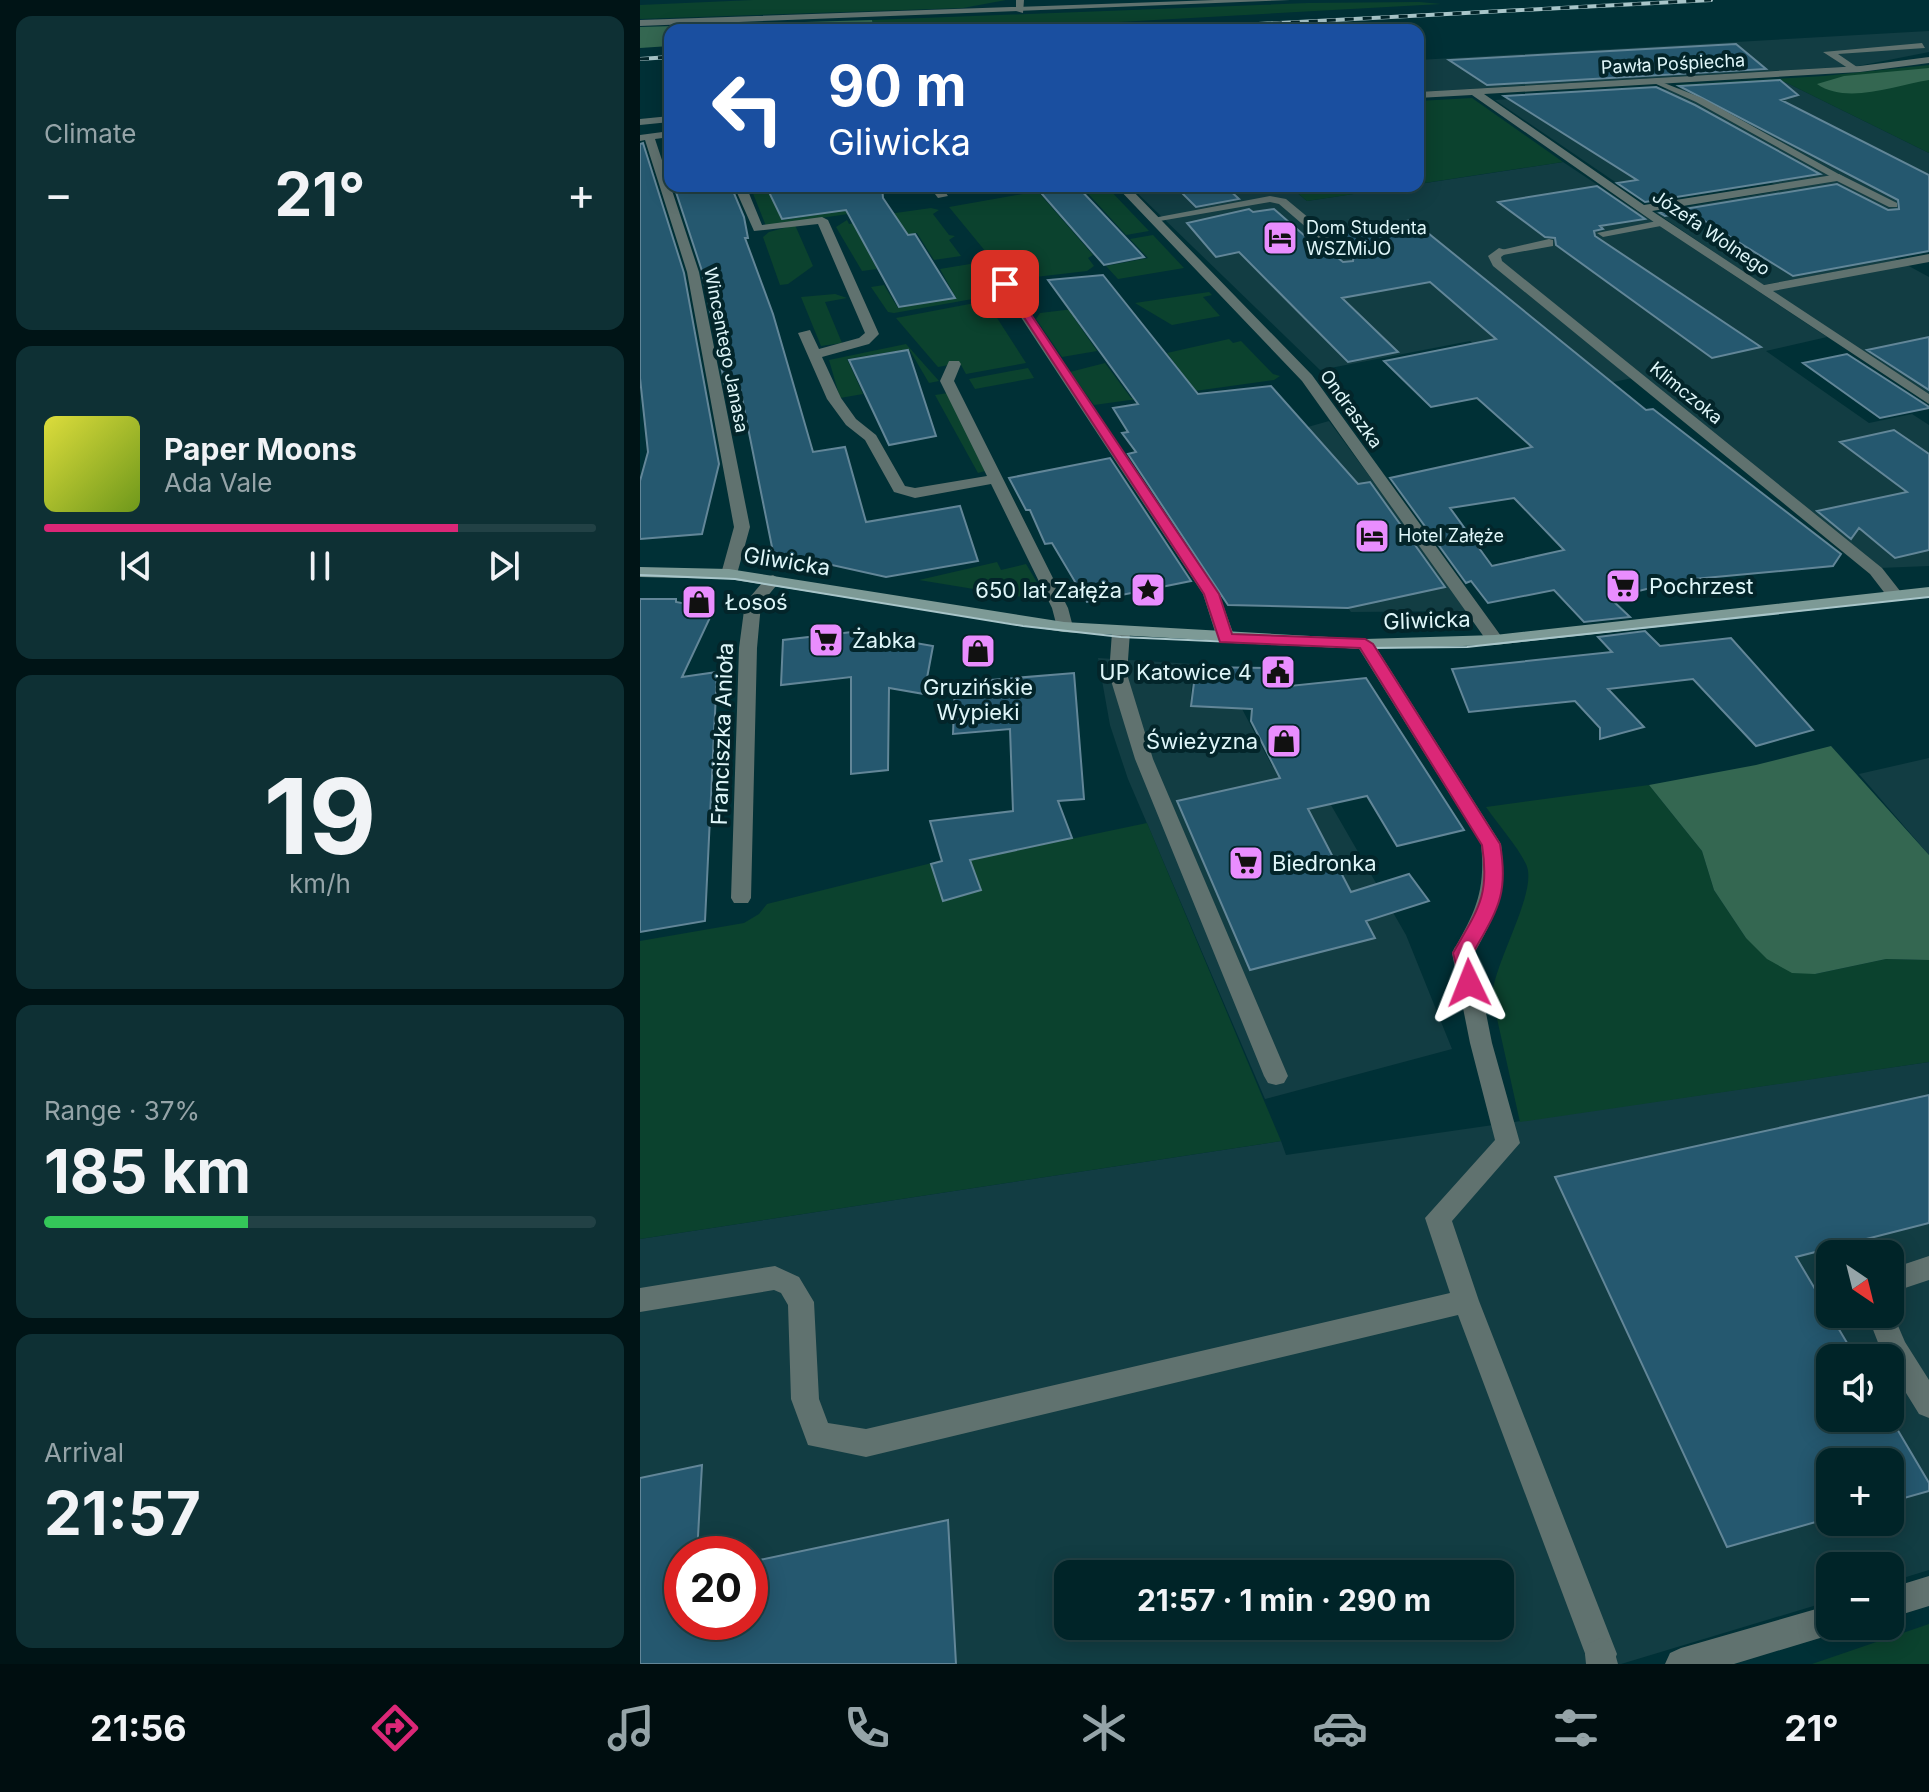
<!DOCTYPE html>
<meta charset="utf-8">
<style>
:root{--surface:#002428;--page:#0e3034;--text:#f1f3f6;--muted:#95a4a8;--line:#224145;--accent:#db2777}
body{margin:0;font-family:Inter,sans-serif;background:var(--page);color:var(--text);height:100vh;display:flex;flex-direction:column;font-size:30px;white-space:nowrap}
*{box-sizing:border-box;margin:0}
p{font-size:26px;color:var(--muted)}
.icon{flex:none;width:44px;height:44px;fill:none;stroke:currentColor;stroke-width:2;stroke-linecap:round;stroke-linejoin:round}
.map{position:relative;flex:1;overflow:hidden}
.details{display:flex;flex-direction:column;gap:16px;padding:16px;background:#001416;width:640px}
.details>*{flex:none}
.guide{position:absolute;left:24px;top:24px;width:760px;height:168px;border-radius:16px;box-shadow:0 4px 20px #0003,0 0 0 2px var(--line);background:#1a4fa0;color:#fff;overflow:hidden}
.needle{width:52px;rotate:145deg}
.controls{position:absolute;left:1176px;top:1240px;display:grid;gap:16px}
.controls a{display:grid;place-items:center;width:88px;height:88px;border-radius:16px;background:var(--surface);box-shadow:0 4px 20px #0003,0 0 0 2px var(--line);font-size:40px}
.speed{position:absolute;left:24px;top:1536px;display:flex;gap:16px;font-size:40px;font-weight:700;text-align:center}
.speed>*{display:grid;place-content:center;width:104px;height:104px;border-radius:50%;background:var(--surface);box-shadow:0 4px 20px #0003,0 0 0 2px var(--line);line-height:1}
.speed .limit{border:12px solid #d22;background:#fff;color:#111}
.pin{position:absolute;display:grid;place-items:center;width:68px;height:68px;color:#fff;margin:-34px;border-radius:16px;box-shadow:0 4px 12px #0006}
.me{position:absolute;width:88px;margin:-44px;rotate:358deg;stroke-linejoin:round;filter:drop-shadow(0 0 6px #0008)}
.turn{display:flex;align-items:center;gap:28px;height:168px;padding:0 32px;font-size:36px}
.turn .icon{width:104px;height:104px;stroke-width:2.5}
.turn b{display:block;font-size:56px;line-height:68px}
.big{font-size:60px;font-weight:700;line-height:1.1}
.details .widget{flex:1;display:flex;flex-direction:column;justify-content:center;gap:12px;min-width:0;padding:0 28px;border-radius:16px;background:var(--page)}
.details .dial{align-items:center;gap:0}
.dial b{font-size:104px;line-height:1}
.song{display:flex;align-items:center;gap:24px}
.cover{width:96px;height:96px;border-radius:12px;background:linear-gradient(135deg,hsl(60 70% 55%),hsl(80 70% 35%))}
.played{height:8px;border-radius:4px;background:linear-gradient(90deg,var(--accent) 75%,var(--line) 75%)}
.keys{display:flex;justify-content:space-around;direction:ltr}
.heat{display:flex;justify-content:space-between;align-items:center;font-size:44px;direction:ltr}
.charge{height:12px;border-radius:6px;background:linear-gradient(90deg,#34c759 37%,var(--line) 0)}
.trip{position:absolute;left:414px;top:1560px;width:460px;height:80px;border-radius:16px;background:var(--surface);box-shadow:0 4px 20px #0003,0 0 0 2px var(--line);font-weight:700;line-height:80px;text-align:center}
.tabs{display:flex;height:128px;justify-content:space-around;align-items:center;background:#000e10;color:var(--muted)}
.tabs .icon{width:56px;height:56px}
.tabs .selected{color:var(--accent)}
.tabs b{font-size:36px;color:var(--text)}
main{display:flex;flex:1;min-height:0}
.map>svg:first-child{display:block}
</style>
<main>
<section class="details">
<div class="widget"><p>Climate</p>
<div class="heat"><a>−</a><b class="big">21°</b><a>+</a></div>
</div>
<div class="widget">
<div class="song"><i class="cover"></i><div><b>Paper Moons</b><p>Ada Vale</p></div></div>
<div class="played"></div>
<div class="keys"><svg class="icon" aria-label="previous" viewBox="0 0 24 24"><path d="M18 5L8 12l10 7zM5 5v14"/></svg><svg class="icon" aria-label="pause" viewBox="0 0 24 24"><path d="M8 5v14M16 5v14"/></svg><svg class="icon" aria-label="next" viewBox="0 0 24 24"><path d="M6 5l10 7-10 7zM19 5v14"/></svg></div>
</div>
<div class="widget dial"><b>19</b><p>km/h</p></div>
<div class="widget"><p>Range · 37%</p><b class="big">185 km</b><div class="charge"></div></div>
<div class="widget"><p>Arrival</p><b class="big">21:57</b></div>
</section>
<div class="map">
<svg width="1289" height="1664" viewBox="0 0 1289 1664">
<rect width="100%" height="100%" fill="#003036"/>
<path fill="#123d43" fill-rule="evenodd" d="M1289 31V52L1218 66 778 92V60Z
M1145 82 1289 153V239L1239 249 1258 260 1123 285 1015 212 1144 190 1132 183 1006 203 855 100Z
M923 162 1187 337 1126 351 1229 423 1272 414 1289 425V566L1239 568 1002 376 897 398 830 341 680 370 490 186H649L667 201Z
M1267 265 1289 277V394L1129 291Z
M689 421 828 611 711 612 594 448Z
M458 658 553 664 550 707H601L632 766 665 760 766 935 812 1049 625 1099 488 779 470 725Z
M1289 758V855L1219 774Z
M1289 1062V1570L1250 1582V1566H1190V1601L981 1664H0V1239L641 1141 646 1155ZM1190 1254H1250V1314H1190ZM1190 1358H1250V1418H1190ZM1190 1462H1250V1522H1190ZM42 1554H110V1622H42ZM428 1574H860V1626H428Z"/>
<path fill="#0b422e" d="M113 0H366L323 8 0 19V5Z
M779 2 801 4 335 30H234L232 20 668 3Z
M1289 65V153L1145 82 1044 88 1035 85 1184 76Z
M832 98 923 162 778 184V101Z
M110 186H127L143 220 195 212 182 186H192L208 214 126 226Z
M431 186H466L509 231 486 235 442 187 414 191Z
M649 186H767L667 201Z
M405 190 407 193 400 194 453 255 448 258 454 266 447 271 369 280 309 207Z
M291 208 299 210 293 214 309 235 315 236 309 240 321 256 294 260 277 233 223 242 237 269 222 271 196 227 207 220 209 224 235 220 234 216Z
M155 225 173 266 148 284 140 285 123 237 129 232Z
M513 235 544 268 478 279 466 266 508 258 490 239Z
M336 263 341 264 361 291 355 295 254 313 248 312 231 287 244 285 258 308 316 298 300 269Z
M569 292 572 295 563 297 580 316 532 325 495 303Z
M195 294 207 298 185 302 202 343 181 346 161 297Z
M361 298 366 300 348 304 386 363 326 374 320 363 298 367 256 318Z
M484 303 490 308 434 318 457 351 422 357 396 319 400 313Z
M589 339 593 343 601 341 633 374 640 376 634 380 454 405 430 372 465 363 491 398 552 387 527 353Z
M266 344 299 381 289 383 269 349 207 359 223 394 200 398 189 360Z
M388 368 394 378 335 389 329 379Z
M308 393 345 471 338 473 295 395Z
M357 562 361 570 386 564 404 594 395 599 279 580Z
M1009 785 1062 851 1074 890 1106 938 1175 974 1246 959 1289 960V1062L880 1122 852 996C855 960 899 890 886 864 876 844 859 826 846 807Z
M507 823 641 1141 0 1239V941L104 923 119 914 127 904 328 854 330 860Z
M1289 1624V1664H1172Z"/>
<path fill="#346751" d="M232 20 234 30H30V46L0 48V27Z
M1289 68V80C1256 85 1207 105 1177 84L1204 76Z
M1191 746 1289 855V960L1246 959 1175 974 1152 973 1127 959 1106 938 1074 890 1062 851 1009 785 1116 765Z"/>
<path fill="#25586f" stroke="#628698" stroke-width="2" fill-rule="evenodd" d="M1096 44 1126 69 847 85 809 60Z
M1140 80 1158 95 1141 100 1289 175V251L1153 276 1050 212 1025 216 1020 213 1197 184 1248 210 1259 209 1258 200 1039 86Z
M1016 87 1055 105 1180 174 1005 202 977 183 997 180 864 96Z
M3 143 44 273 79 464 62 534 0 539V481L8 452 0 378V144Z
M34 186H91L104 217 108 238H105L133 314 173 452 205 447 226 522 320 506 338 561 246 577 133 552 99 383 91 416 62 271Z
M126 186H242L243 198 268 235 275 234 315 298 259 307 206 210 142 219Z
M395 186H437L504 257 464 265Z
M535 186H585L599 199 556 207Z
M957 186 1005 219 960 226 963 229 954 231 955 236 1121 347 1072 358 916 245 915 238 905 237 858 202Z
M609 209 613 212 634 209 666 237 672 236 703 262 713 261 714 253 692 233 772 220 1006 410 1013 409 1201 554 1193 566 1043 580 970 598 990 617 944 622 914 590 848 603 831 581 826 583 750 478 892 447 837 398 791 407 744 361 856 339 790 282 702 298 758 352 708 362 599 252 576 257 547 223ZM874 498 924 550 852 566 810 508Z
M463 275 558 394 631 386 718 484 730 482 805 587 708 608 588 605 488 454 496 452 482 433 488 432 473 408 498 404 408 280Z
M1289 337V390L1227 350Z
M268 350 296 436 249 445 209 360Z
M1207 354 1289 407V408L1240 418 1163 363Z
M1254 430 1289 454V550L1255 558 1219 528 1211 539 1177 511 1267 492 1200 442Z
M470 458 551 581 447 602 412 543 405 544 390 510H386L369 478Z
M0 599H36V602L74 609 42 677 77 672 65 921 0 932Z
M1005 631 1020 646 1091 638 1173 730 1116 746 1053 679 968 689 1004 727 960 739V728L935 701 829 712 812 669 972 652 958 637Z
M212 632 293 646 284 694 249 688 248 770 211 774V677L141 685 143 640Z
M556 667 628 668 631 688 726 678 824 830 757 846 727 796 668 809 711 892 769 874 789 901 726 921 735 938 610 970 537 801 640 778 611 721 612 709 551 706Z
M434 673 444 799 418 801 432 838 330 860 341 890 303 901 291 864 302 861 290 821 373 811 370 729 313 734 315 683Z
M1289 1095V1223L1156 1257 1216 1358H1190V1418L1250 1417 1289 1483V1491L1250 1502V1462H1190V1518L1087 1547 915 1177Z
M62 1465 57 1554H42V1622H110V1562L308 1520 316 1664H0V1478Z"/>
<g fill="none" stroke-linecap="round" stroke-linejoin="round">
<path fill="#60726f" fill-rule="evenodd" d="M376 0H384L383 13 376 11Z
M1282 43 1285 48 1198 54 1217 67 1214 72 1183 52Z
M1014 79 1062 98 1204 177 1195 179 1056 102 1014 83Z
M94 186H106L122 225 182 217 188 220 239 334 229 344 182 357 201 398 216 419 236 435 265 486 275 488 347 476 300 381 309 361H319L321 364 314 381 428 608 433 627 430 631H418L412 608 351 484 275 498 254 492 225 440 206 425 187 399 158 333 170 330 179 349 219 338 225 333 178 224 114 231Z
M289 186H301L308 196 298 198Z
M630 196 646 199 711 253V259H703L639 204 630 202 514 222 508 219Z
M1022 220 1028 223 1026 225 963 237 957 233Z
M909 239 913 240V246L863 255 857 251Z
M361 281H369L579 594 595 638 592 642H580L577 638 563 594 359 284Z
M481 627 490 632 487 674 513 759 648 1076 644 1083 636 1085 628 1083 624 1076 495 759 469 674 472 632Z
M823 945 831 947 834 953 852 1043 880 1143 812 1221 839 1301 977 1654 973 1664H949L818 1315 226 1457 168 1445 151 1399 148 1305 141 1293 134 1290 0 1312V1288L135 1266 159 1277 174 1302 179 1399 188 1423 226 1429 810 1293 785 1218 855 1140 830 1043 812 953 815 947Z
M1289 1256V1280L1250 1293V1269Z
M1250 1307 1265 1342 1289 1380V1418L1279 1414 1250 1367V1358H1244L1227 1314H1250Z
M1289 1576V1606L1250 1618V1588Z
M1190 1605V1626H1203L1201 1631 1190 1635 1094 1664H1025L1030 1653 1041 1648Z"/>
<path fill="#60726f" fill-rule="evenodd" d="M575 0H650L0 26V20Z
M1289 57V63L1220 72 844 94 1004 205 1199 174 1257 203V207H1249L1197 181 1012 211 1124 285 1289 254V262L1133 291 1289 394V404L1018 225 832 95 778 98V92L1220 66Z
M30 116V122L0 125V119Z
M30 131V137L15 139 59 272 110 527 97 574 89 579 81 574 94 527 47 272 5 140 0 141V135Z
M476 186H488L672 375 861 636 864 640 861 644H849L662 381Z
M859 248 869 251 861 257 862 261 1242 568 1264 596 1262 600H1250L1230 574 853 266 848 256Z
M133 575 141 580 121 604 117 648 111 898 108 903H94L91 898 99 648 105 603 127 577Z
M725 639 734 644 861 844C867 893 855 917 831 959H815L812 953C835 913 846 892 841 844L716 644Z
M961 1638 972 1643 978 1664H946L945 1654 950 1643Z"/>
<path fill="#7d9a96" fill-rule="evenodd" d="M0 567 89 569 424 622 725 639 855 635 1289 587V597L855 645 725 649 424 632 89 579 0 577Z"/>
<path stroke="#a8c5c9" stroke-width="2" d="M0 575 95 579 383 626 481 637 728 648 827 647 1289 597"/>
<defs>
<path id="rail" d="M424 30 517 24
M507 30 1071 0
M0 59 30 57"/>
</defs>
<use href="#rail" stroke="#a8c5c9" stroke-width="4"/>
<use href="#rail" stroke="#03252a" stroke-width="3" stroke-dasharray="9" stroke-linecap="butt"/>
</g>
<path fill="#db2777" stroke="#8e194d" stroke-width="2" d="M361 282H369L579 594 592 634 725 639 733 644 860 844C869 895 857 910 833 953L839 983 836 988H822L813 953C838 909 850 896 842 845L720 648 580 642 564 594Z"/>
<defs>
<symbol id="hotel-square" viewBox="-11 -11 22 22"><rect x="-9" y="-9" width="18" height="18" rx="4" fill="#e98dfe" stroke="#03252a"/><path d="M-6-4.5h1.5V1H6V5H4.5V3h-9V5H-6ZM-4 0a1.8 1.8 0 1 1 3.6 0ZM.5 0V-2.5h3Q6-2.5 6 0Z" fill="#111"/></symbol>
<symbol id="supermarket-square" viewBox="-11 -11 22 22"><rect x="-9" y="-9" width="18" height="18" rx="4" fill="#e98dfe" stroke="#03252a"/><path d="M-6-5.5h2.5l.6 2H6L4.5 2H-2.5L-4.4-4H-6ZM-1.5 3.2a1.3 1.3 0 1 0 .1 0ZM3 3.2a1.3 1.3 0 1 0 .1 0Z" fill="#111"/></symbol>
<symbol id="sight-square" viewBox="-11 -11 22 22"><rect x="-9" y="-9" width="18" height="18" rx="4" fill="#e98dfe" stroke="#03252a"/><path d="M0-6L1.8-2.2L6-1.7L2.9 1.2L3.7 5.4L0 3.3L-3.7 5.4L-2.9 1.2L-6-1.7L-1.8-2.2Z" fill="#111"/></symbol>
<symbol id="shop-square" viewBox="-11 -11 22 22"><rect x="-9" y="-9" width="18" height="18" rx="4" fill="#e98dfe" stroke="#03252a"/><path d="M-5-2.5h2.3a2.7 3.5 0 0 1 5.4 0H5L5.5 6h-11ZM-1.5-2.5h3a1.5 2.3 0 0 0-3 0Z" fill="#111"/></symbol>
<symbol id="civic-square" viewBox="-11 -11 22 22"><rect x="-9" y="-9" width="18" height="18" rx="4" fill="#e98dfe" stroke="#03252a"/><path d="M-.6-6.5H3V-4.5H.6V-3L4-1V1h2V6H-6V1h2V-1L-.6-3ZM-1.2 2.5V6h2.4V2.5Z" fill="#111"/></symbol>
</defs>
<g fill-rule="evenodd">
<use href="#hotel-square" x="620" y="218" width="40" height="40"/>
<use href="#hotel-square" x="712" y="516" width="40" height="40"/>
<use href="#supermarket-square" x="963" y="566" width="40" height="40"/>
<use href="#sight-square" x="488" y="570" width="40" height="40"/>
<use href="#shop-square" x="39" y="582" width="40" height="40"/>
<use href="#supermarket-square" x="166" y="620" width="40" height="40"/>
<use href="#shop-square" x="318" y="631" width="40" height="40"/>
<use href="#civic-square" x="618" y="652" width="40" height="40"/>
<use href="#shop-square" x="624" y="721" width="40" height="40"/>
<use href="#supermarket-square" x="586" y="843" width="40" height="40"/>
</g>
<g text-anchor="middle" stroke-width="8" stroke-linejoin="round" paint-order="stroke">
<g font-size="18" fill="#dff6f9" stroke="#03252a">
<text transform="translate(1033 64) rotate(-3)" y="6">Pawła Pośpiecha</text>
<text transform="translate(1071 233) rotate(34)" y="6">Józefa Wolnego</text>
<text transform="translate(86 350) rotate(79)" y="6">Wincentego Janasa</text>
<text transform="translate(1046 393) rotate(39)" y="6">Klimczoka</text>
<text transform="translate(711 409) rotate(54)" y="6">Ondraszka</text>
</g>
<g font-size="18" fill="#dff6f9" stroke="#03252a" text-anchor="start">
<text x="666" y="234">Dom Studenta<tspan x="666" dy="21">WSZMiJO</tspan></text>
<text x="758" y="542">Hotel Załęże</text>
</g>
<g font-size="22" fill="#dff6f9" stroke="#03252a">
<text transform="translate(147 561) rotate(9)" y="8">Gliwicka</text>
<text transform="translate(787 620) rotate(-2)" y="8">Gliwicka</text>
<text transform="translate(82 734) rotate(-88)" y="8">Franciszka Anioła</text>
</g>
<g font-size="22" fill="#dff6f9" stroke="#03252a" text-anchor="start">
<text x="1009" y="594">Pochrzest</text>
<text x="482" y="598" text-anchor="end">650 lat Załęża</text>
<text x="85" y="610">Łosoś</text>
<text x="212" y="648">Żabka</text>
<text x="612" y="680" text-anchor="end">UP Katowice 4</text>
<text x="338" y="695" text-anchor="middle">Gruzińskie<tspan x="338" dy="25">Wypieki</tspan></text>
<text x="618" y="749" text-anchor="end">Świeżyzna</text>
<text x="632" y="871">Biedronka</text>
</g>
</g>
</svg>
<div class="controls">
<a><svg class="needle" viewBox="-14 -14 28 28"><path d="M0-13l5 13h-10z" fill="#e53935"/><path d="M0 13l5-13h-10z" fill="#95a4a8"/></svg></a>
<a><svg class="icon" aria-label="sound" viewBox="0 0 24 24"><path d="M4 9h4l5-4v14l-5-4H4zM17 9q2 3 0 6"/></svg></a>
<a>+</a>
<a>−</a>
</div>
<div class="speed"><div class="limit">20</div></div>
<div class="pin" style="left:365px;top:284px;background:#d93025"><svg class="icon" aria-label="arrive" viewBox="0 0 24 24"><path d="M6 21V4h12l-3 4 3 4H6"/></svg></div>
<svg class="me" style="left:829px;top:983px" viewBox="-20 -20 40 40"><path d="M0-17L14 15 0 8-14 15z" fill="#db2777" stroke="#fff" stroke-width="4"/></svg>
<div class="trip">21:57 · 1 min · 290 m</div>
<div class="guide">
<div class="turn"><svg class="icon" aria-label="left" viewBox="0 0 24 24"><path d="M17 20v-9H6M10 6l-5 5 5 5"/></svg><div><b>90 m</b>Gliwicka</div></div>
</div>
</div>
</main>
<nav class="tabs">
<b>21:56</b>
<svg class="icon selected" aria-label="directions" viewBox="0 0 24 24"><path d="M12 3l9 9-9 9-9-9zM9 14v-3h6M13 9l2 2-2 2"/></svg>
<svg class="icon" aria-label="music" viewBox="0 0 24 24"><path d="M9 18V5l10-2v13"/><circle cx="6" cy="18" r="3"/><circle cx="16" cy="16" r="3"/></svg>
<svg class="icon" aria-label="phone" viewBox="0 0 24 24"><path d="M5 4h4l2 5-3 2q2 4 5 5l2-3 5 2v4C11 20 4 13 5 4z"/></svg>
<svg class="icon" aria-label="climate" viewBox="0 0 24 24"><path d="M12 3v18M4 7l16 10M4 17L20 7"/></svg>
<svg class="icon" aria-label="car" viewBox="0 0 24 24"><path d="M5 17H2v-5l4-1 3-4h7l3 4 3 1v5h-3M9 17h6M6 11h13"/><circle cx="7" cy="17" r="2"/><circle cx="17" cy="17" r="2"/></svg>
<svg class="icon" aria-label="filters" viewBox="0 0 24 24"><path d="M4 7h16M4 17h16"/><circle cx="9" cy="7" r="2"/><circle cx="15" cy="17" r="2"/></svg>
<b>21°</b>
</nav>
